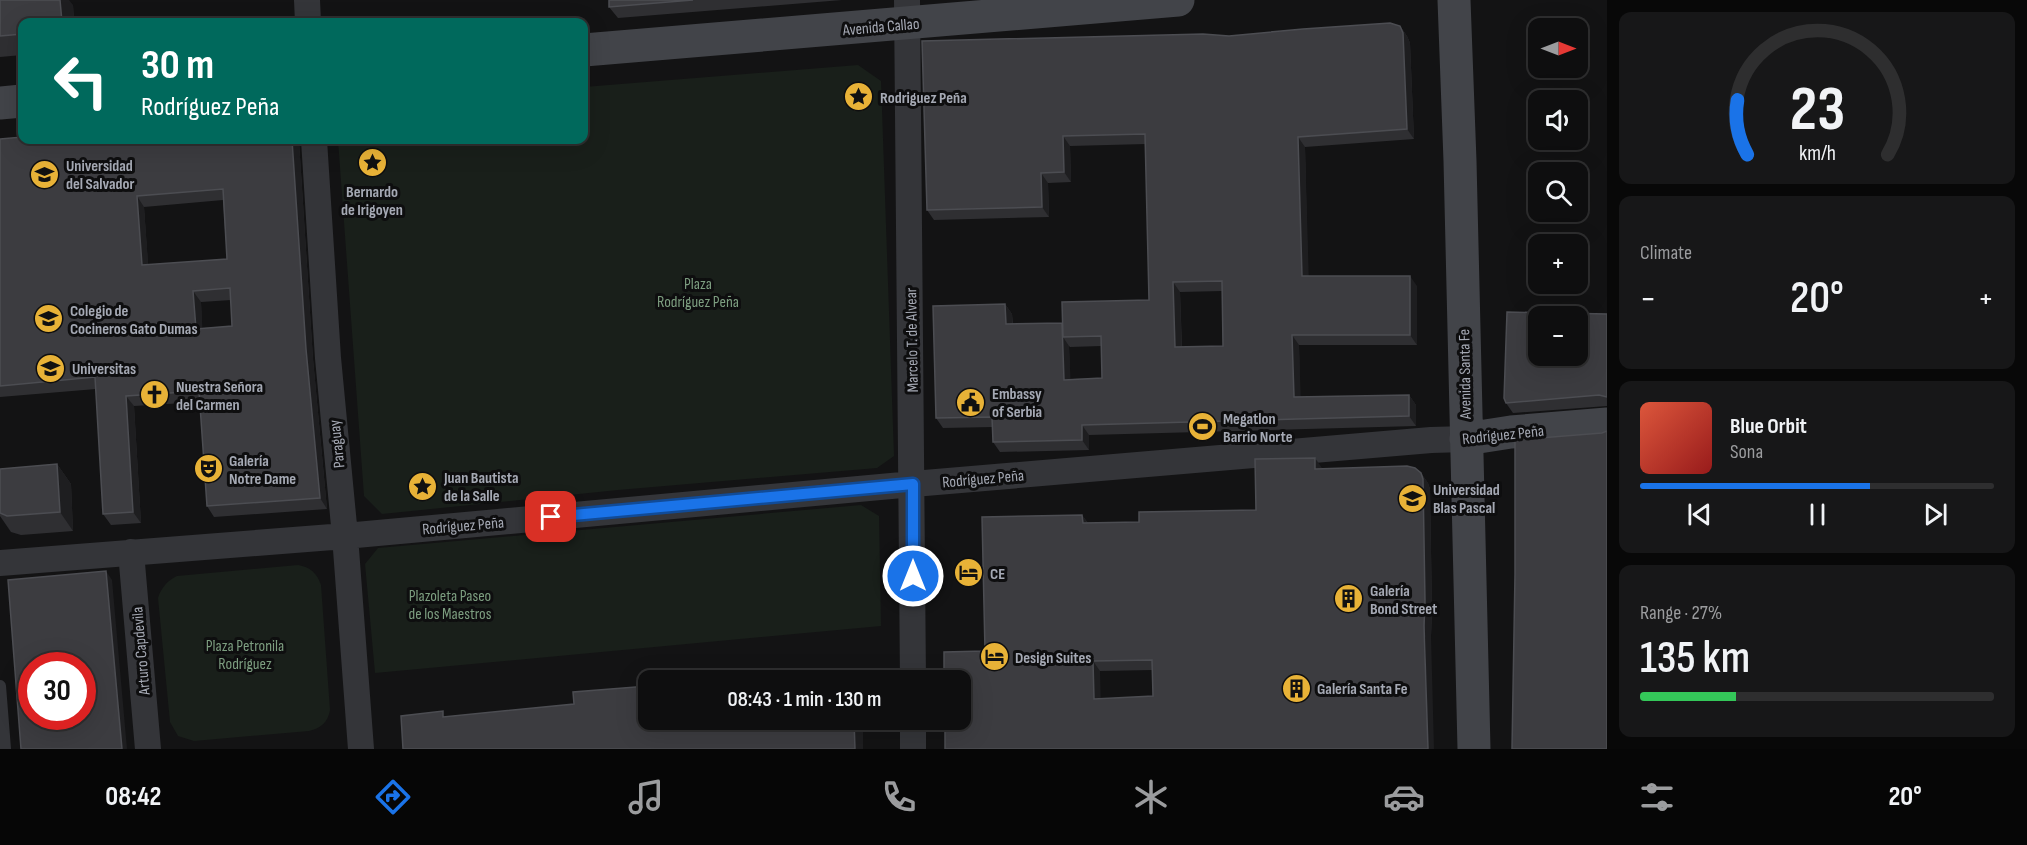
<!DOCTYPE html>
<meta charset="utf-8">
<style>
:root{--surface:#0e0e0f;--page:#171718;--text:#f1f3f6;--muted:#9b9c9e;--line:#2e2e2f;--accent:#1a73e8}
body{margin:0;font-family:"Sofia Sans Condensed",sans-serif;background:var(--page);color:var(--text);height:100vh;display:flex;flex-direction:column;font-size:22px;white-space:nowrap}
*{box-sizing:border-box;margin:0}
p{font-size:20px;color:var(--muted)}
.icon{flex:none;width:33px;height:33px;fill:none;stroke:currentColor;stroke-width:2;stroke-linecap:round;stroke-linejoin:round}
.map{position:relative;flex:1;overflow:hidden}
.details{display:flex;flex-direction:column;gap:12px;padding:12px;background:#080808;width:420px}
.details>*{flex:none}
.guide{position:absolute;left:18px;top:18px;width:570px;height:126px;border-radius:12px;box-shadow:0 6px 24px #0002,0 0 0 2px var(--line);background:#00695c;color:#fff;overflow:hidden}
.needle{width:39px;rotate:90deg}
.fabs{position:absolute;left:1528px;top:18px;display:grid;gap:12px}
.fabs a{display:grid;place-items:center;width:60px;height:60px;border-radius:12px;background:var(--surface);box-shadow:0 6px 24px #0002,0 0 0 2px var(--line);font-size:30px}
.speed{position:absolute;left:18px;top:652px;display:flex;gap:12px;font-size:30px;font-weight:700;text-align:center}
.speed>*{display:grid;place-content:center;width:78px;height:78px;border-radius:50%;background:var(--surface);box-shadow:0 6px 24px #0002,0 0 0 2px var(--line);line-height:1}
.speed .limit{border:9px solid #d22;background:#fff;color:#111}
.pin{position:absolute;display:grid;place-items:center;width:51px;height:51px;color:#fff;margin:-26px;border-radius:12px;box-shadow:0 3px 9px #0006}
.me{position:absolute;width:66px;margin:-33px;rotate:0deg;stroke-linejoin:round;filter:drop-shadow(0 0 4px #0008)}
.turn{display:flex;align-items:center;gap:21px;height:126px;padding:0 24px;font-size:27px}
.turn .icon{width:78px;height:78px;stroke-width:2.5}
.turn b{display:block;font-size:42px;line-height:51px}
.big{font-size:45px;font-weight:600;line-height:1.1}
.details .tile{flex:1;display:flex;flex-direction:column;justify-content:center;gap:9px;min-width:0;padding:0 21px;border-radius:12px;background:var(--page)}
.details .dial{align-items:center;gap:0}
.dial svg{height:156px;overflow:visible;fill:none;stroke:var(--line);stroke-width:7;stroke-linecap:round;text-anchor:middle}
.dial text{fill:var(--text);stroke:none}
.song{display:flex;align-items:center;gap:18px}
.cover{width:72px;height:72px;border-radius:9px;background:linear-gradient(135deg,hsl(10 70% 55%),hsl(0 70% 35%))}
.played{height:6px;border-radius:3px;background:linear-gradient(90deg,var(--accent) 65%,var(--line) 65%)}
.keys{display:flex;justify-content:space-around;direction:ltr}
.heat{display:flex;justify-content:space-between;align-items:center;font-size:33px;direction:ltr}
.charge{height:9px;border-radius:4px;background:linear-gradient(90deg,#34c759 27%,var(--line) 0)}
.trip{position:absolute;left:638px;top:670px;width:333px;height:60px;border-radius:12px;background:var(--surface);box-shadow:0 6px 24px #0002,0 0 0 2px var(--line);font-weight:600;line-height:60px;text-align:center}
.tab-bar{display:flex;height:96px;justify-content:space-around;align-items:center;background:#060606;color:var(--muted)}
.tab-bar .icon{width:42px;height:42px}
.tab-bar .active{color:var(--accent)}
.tab-bar b{font-size:27px;color:var(--text)}
main{display:flex;flex:1;min-height:0}
.map>svg:first-child{display:block}
</style>
<main>
<div class="map">
<svg width="1607" height="749" viewBox="0 0 1607 749">
<rect width="100%" height="100%" fill="#131314"/>
<path fill="#191f1a" d="M858 65 881 81 894 456 877 468 618 490 382 514 364 496 338 140H584V87Z
M861 505 879 516 881 626 375 673 365 564 378 548Z
M298 565C310 567 317 573 321 585L330 710C328 722 321 728 309 731L194 741 178 736 170 722 158 598C161 588 168 580 177 576Z"/>
<g fill="none" stroke-linecap="round" stroke-linejoin="round">
<path stroke="#343539" stroke-width="12" d="M0 686 5 749"/>
<path stroke="#343539" stroke-width="26" d="M307 0 308 22
M907 0 913 681
M314 140 328 358 345 536 361 749
M131 552 148 749
M0 563 345 536 913 484 1431 440 1466 439
M913 749V720"/>
<path stroke="#424449" stroke-width="33" d="M1454 0 1460 161 1474 749
M584 50 1178 0
M0 103 22 101
M1466 439 1511 432 1607 424"/>
</g>
<path fill="#2f2f32" fill-rule="evenodd" d="M0 0 73 5 74 22H22V55L0 57Z
M609 0H842L618 18 609 7Z
M1400 26 1407 36 1410 43 1414 139 1305 147 1308 276 1417 286V345H1299L1300 397 1409 395 1416 405V426L1089 435V450L1000 452 993 442V427L943 428 936 418 1005 304 1012 314 1013 324 1062 323 1149 300 1146 144 1070 146 1071 182 1048 183 1049 217 934 220 927 210 1229 36ZM1222 291 1223 346 1182 347 1180 292ZM1069 346 1070 347 1101 346 1102 378 1070 379Z
M0 139 299 141 313 359 327 509 214 517 207 506 200 402 134 406 141 523 111 525 103 514 96 389 0 397ZM223 200 227 259 148 265 144 207ZM231 300 232 326 202 328 201 302Z
M1607 314V406L1513 413 1506 403Z
M57 464 71 484 73 531 21 535 11 532 0 516V469Z
M1322 469 1421 473 1428 483 1430 489 1432 611 1431 636 945 749 985 651 1082 515 1088 523 1139 522 1256 510ZM1152 670 1153 696 1100 699V671Z
M446 716 648 720H873V721L863 722V749H403Z"/>
<path fill="#1e1e20" d="M60 0H69L73 5 74 22H62Z
M1400 26 1407 36 1410 43 1414 139 1407 129Z
M1063 136 1070 146 1071 182 1064 172Z
M1298 137 1305 147 1309 286 1302 276Z
M292 140H298L299 141 313 359 327 509 320 498 306 349Z
M1041 173 1048 183 1049 217 1042 207Z
M137 196 144 207 149 276 142 265Z
M1410 276 1417 286V345L1410 335Z
M1173 282 1180 292 1182 357 1175 347Z
M193 291 201 302 203 340 196 329Z
M1005 304 1012 314 1013 334 1006 324Z
M1062 323 1063 337 1069 346 1071 390 1064 380Z
M1292 335 1299 345 1301 407 1294 397Z
M1409 395 1416 405V426L1409 416Z
M126 396 134 406 141 523 133 512Z
M1082 425 1089 435V450L1082 440Z
M1315 458 1322 468 1315 469Z
M57 464 71 484 73 531 60 512Z
M1421 473 1428 483 1430 489 1432 611 1431 636 1434 749H1428Z
M1082 515 1089 525 1083 523Z
M106 571 112 580 127 749H122Z
M1093 661 1100 671 1101 709 1094 699Z
M862 673 867 681H862Z
M854 720H861L863 722V749H855Z"/>
<path fill="#3c3c40" stroke="#4c4d52" stroke-width="1.5" fill-rule="evenodd" d="M0 0H60L62 22H22V34L0 36Z
M609 0H693L609 7Z
M1390 23 1400 26 1403 33 1407 129 1298 137 1302 276H1410V335H1292L1294 397 1409 395V416L1082 425V440L993 442 992 417 936 418 933 306 1005 304 1006 324 1062 323 1064 380 1102 378 1101 336 1063 337 1062 302 1149 300 1145 134 1063 136 1064 172 1041 173 1042 207 927 210 922 41 1203 34 1229 36 1303 29ZM1222 281 1223 346 1175 347 1173 282Z
M22 137V140H292L306 349 320 498 207 506 199 391 126 396 133 512 103 514 95 377 0 386V139ZM223 189 227 259 142 265 137 196ZM230 288 232 326 196 329 193 291Z
M1507 312 1607 314V397L1599 395 1506 403 1504 398ZM1539 316H1578V356H1539Z
M1607 431V749H1512L1515 574V440L1602 433Z
M1315 458V469L1407 466 1415 468 1421 473 1423 479 1425 601 1424 626 1428 749H945V720H960V681H944V652L985 651 982 517 1082 515 1083 523 1139 522V512L1256 510 1255 459ZM1152 660 1153 696 1094 699 1093 661Z
M57 464 60 512 7 516 0 513V469Z
M106 571 122 749H21L8 580ZM32 666H82V717H32Z
M862 673V681H814L820 680V676Z
M648 686V720H854L855 749H403L401 716 443 711V717L574 704 573 692Z"/>
<g fill="none" stroke-linecap="round" stroke-linejoin="round">
<defs>
<path id="route" d="M551 517 913 484V576"/>
</defs>
<use href="#route" stroke="#114b97" stroke-width="15"/>
<use href="#route" stroke="#1a73e8" stroke-width="10"/>
</g>
<defs>
<symbol id="sight-disc" viewBox="-11 -11 22 22"><circle r="9.5" fill="#e8b237" stroke="#0e0e0f"/><path d="M0-6L1.8-2.2L6-1.7L2.9 1.2L3.7 5.4L0 3.3L-3.7 5.4L-2.9 1.2L-6-1.7L-1.8-2.2Z" fill="#111"/></symbol>
<symbol id="university-disc" viewBox="-11 -11 22 22"><circle r="9.5" fill="#e8b237" stroke="#0e0e0f"/><path d="M0-5L7-2L0 1L-7-2ZM-4 1L0 2.5L4 1V4Q0 6-4 4Z" fill="#111"/></symbol>
<symbol id="church-disc" viewBox="-11 -11 22 22"><circle r="9.5" fill="#e8b237" stroke="#0e0e0f"/><path d="M-1.2-6h2.4v3.5h3.3v2.4h-3.3V6h-2.4V-.1h-3.3v-2.4h3.3Z" fill="#111"/></symbol>
<symbol id="civic-disc" viewBox="-11 -11 22 22"><circle r="9.5" fill="#e8b237" stroke="#0e0e0f"/><path d="M-.6-6.5H3V-4.5H.6V-3L4-1V1h2V6H-6V1h2V-1L-.6-3ZM-1.2 2.5V6h2.4V2.5Z" fill="#111"/></symbol>
<symbol id="stadium-disc" viewBox="-11 -11 22 22"><circle r="9.5" fill="#e8b237" stroke="#0e0e0f"/><path d="M0-5a6.5 5 0 1 0 0 10a6.5 5 0 1 0 0-10ZM-3.5-1.8h7v3.6h-7Z" fill="#111"/></symbol>
<symbol id="theatre-disc" viewBox="-11 -11 22 22"><circle r="9.5" fill="#e8b237" stroke="#0e0e0f"/><path d="M-5-5.5Q0-4 5-5.5V0Q5 5 0 6Q-5 5-5 0ZM-3.3-2.5H-1v1.5H-3.3ZM1-2.5H3.3v1.5H1ZM-2.8 1Q0 5.5 2.8 1Z" fill="#111"/></symbol>
<symbol id="hotel-disc" viewBox="-11 -11 22 22"><circle r="9.5" fill="#e8b237" stroke="#0e0e0f"/><path d="M-6-4.5h1.5V1H6V5H4.5V3h-9V5H-6ZM-4 0a1.8 1.8 0 1 1 3.6 0ZM.5 0V-2.5h3Q6-2.5 6 0Z" fill="#111"/></symbol>
<symbol id="building-disc" viewBox="-11 -11 22 22"><circle r="9.5" fill="#e8b237" stroke="#0e0e0f"/><path d="M-4-6H4V6H1V3H-1V6H-4ZM-2.5-4.3h1.7v1.8h-1.7ZM.8-4.3h1.7v1.8H.8ZM-2.5-1h1.7V.8h-1.7ZM.8-1h1.7V.8H.8Z" fill="#111"/></symbol>
</defs>
<g fill-rule="evenodd">
<use href="#sight-disc" x="842" y="80" width="33" height="33"/>
<use href="#sight-disc" x="356" y="146" width="33" height="33"/>
<use href="#university-disc" x="28" y="158" width="33" height="33"/>
<use href="#university-disc" x="32" y="302" width="33" height="33"/>
<use href="#university-disc" x="34" y="352" width="33" height="33"/>
<use href="#church-disc" x="138" y="378" width="33" height="33"/>
<use href="#civic-disc" x="954" y="386" width="33" height="33"/>
<use href="#stadium-disc" x="1186" y="410" width="33" height="33"/>
<use href="#theatre-disc" x="192" y="452" width="33" height="33"/>
<use href="#sight-disc" x="406" y="470" width="33" height="33"/>
<use href="#university-disc" x="1396" y="482" width="33" height="33"/>
<use href="#hotel-disc" x="952" y="556" width="33" height="33"/>
<use href="#building-disc" x="1332" y="582" width="33" height="33"/>
<use href="#hotel-disc" x="978" y="640" width="33" height="33"/>
<use href="#building-disc" x="1280" y="672" width="33" height="33"/>
</g>
<g text-anchor="middle" stroke-width="6" stroke-linejoin="round" paint-order="stroke">
<g font-size="16" fill="#a5a9b4" stroke="#0e0e0f">
<text transform="translate(881 26) rotate(-5)" y="6">Avenida Callao</text>
<text transform="translate(911 340) rotate(-91)" y="6">Marcelo T. de Alvear</text>
<text transform="translate(1464 374) rotate(-91)" y="6">Avenida Santa Fe</text>
<text transform="translate(1503 434) rotate(-6)" y="6">Rodríguez Peña</text>
<text transform="translate(336 444) rotate(-96)" y="6">Paraguay</text>
<text transform="translate(983 478) rotate(-5)" y="6">Rodríguez Peña</text>
<text transform="translate(463 525) rotate(-5)" y="6">Rodríguez Peña</text>
<text transform="translate(140 651) rotate(-95)" y="6">Arturo Capdevila</text>
</g>
<g font-size="16" font-weight="bold" fill="#a5a9b4" stroke="#0e0e0f" text-anchor="start">
<text x="880" y="103">Rodriguez Peña</text>
<text x="66" y="171">Universidad<tspan x="66" dy="18">del Salvador</tspan></text>
<text x="372" y="197" text-anchor="middle">Bernardo<tspan x="372" dy="18">de Irigoyen</tspan></text>
<text x="70" y="316">Colegio de<tspan x="70" dy="18">Cocineros Gato Dumas</tspan></text>
<text x="72" y="374">Universitas</text>
<text x="176" y="392">Nuestra Señora<tspan x="176" dy="18">del Carmen</tspan></text>
<text x="992" y="399">Embassy<tspan x="992" dy="18">of Serbia</tspan></text>
<text x="1223" y="424">Megatlon<tspan x="1223" dy="18">Barrio Norte</tspan></text>
<text x="229" y="466">Galería<tspan x="229" dy="18">Notre Dame</tspan></text>
<text x="444" y="483">Juan Bautista<tspan x="444" dy="18">de la Salle</tspan></text>
<text x="1433" y="495">Universidad<tspan x="1433" dy="18">Blas Pascal</tspan></text>
<text x="990" y="579">CE</text>
<text x="1370" y="596">Galería<tspan x="1370" dy="18">Bond Street</tspan></text>
<text x="1015" y="663">Design Suites</text>
<text x="1317" y="694">Galería Santa Fe</text>
</g>
<g font-size="16" fill="#7d9e80" stroke="#0e0e0f">
<text x="698" y="289">Plaza<tspan x="698" dy="18">Rodríguez Peña</tspan></text>
<text x="450" y="601">Plazoleta Paseo<tspan x="450" dy="18">de los Maestros</tspan></text>
<text x="245" y="651">Plaza Petronila<tspan x="245" dy="18">Rodríguez</tspan></text>
</g>
</g>
</svg>
<div class="fabs">
<a><svg class="needle" viewBox="-14 -14 28 28"><path d="M0-13l5 13h-10z" fill="#e53935"/><path d="M0 13l5-13h-10z" fill="#9b9c9e"/></svg></a>
<a><svg class="icon" aria-label="sound" viewBox="0 0 24 24"><path d="M4 9h4l5-4v14l-5-4H4zM17 9q2 3 0 6"/></svg></a>
<a><svg class="icon" aria-label="search" viewBox="0 0 24 24"><circle cx="10" cy="10" r="6"/><path d="M15 15l6 6"/></svg></a>
<a>+</a>
<a>−</a>
</div>
<div class="speed"><div class="limit">30</div></div>
<div class="pin" style="left:551px;top:517px;background:#d93025"><svg class="icon" aria-label="arrive" viewBox="0 0 24 24"><path d="M6 21V4h12l-3 4 3 4H6"/></svg></div>
<svg class="me" style="left:913px;top:576px" viewBox="-20 -20 40 40"><circle r="17" fill="#1a73e8" stroke="#fff" stroke-width="3"/><path d="M0-11L8 9 0 5-8 9z" fill="#fff"/></svg>
<div class="trip">08:43 · 1 min · 130 m</div>
<div class="guide">
<div class="turn"><svg class="icon" aria-label="left" viewBox="0 0 24 24"><path d="M17 20v-9H6M10 6l-5 5 5 5"/></svg><div><b>30 m</b>Rodríguez Peña</div></div>
</div>
</div>
<section class="details">
<div class="tile dial"><svg viewBox="0 0 100 80">
<path d="M14 69A42 42 0 1 1 86 69"/>
<path d="M14 69A42 42 0 0 1 9 41" stroke="#1a73e8"/>
<text x="50" y="56" font-size="32" font-weight="700">23</text>
<text x="50" y="72" font-size="11">km/h</text>
</svg></div>
<div class="tile"><p>Climate</p>
<div class="heat"><a>−</a><b class="big">20°</b><a>+</a></div>
</div>
<div class="tile">
<div class="song"><i class="cover"></i><div><b>Blue Orbit</b><p>Sona</p></div></div>
<div class="played"></div>
<div class="keys"><svg class="icon" aria-label="previous" viewBox="0 0 24 24"><path d="M18 5L8 12l10 7zM5 5v14"/></svg><svg class="icon" aria-label="pause" viewBox="0 0 24 24"><path d="M8 5v14M16 5v14"/></svg><svg class="icon" aria-label="next" viewBox="0 0 24 24"><path d="M6 5l10 7-10 7zM19 5v14"/></svg></div>
</div>
<div class="tile"><p>Range · 27%</p><b class="big">135 km</b><div class="charge"></div></div>
</section>
</main>
<nav class="tab-bar">
<b>08:42</b>
<svg class="icon active" aria-label="directions" viewBox="0 0 24 24"><path d="M12 3l9 9-9 9-9-9zM9 14v-3h6M13 9l2 2-2 2"/></svg>
<svg class="icon" aria-label="music" viewBox="0 0 24 24"><path d="M9 18V5l10-2v13"/><circle cx="6" cy="18" r="3"/><circle cx="16" cy="16" r="3"/></svg>
<svg class="icon" aria-label="phone" viewBox="0 0 24 24"><path d="M5 4h4l2 5-3 2q2 4 5 5l2-3 5 2v4C11 20 4 13 5 4z"/></svg>
<svg class="icon" aria-label="climate" viewBox="0 0 24 24"><path d="M12 3v18M4 7l16 10M4 17L20 7"/></svg>
<svg class="icon" aria-label="car" viewBox="0 0 24 24"><path d="M5 17H2v-5l4-1 3-4h7l3 4 3 1v5h-3M9 17h6M6 11h13"/><circle cx="7" cy="17" r="2"/><circle cx="17" cy="17" r="2"/></svg>
<svg class="icon" aria-label="filters" viewBox="0 0 24 24"><path d="M4 7h16M4 17h16"/><circle cx="9" cy="7" r="2"/><circle cx="15" cy="17" r="2"/></svg>
<b>20°</b>
</nav>
